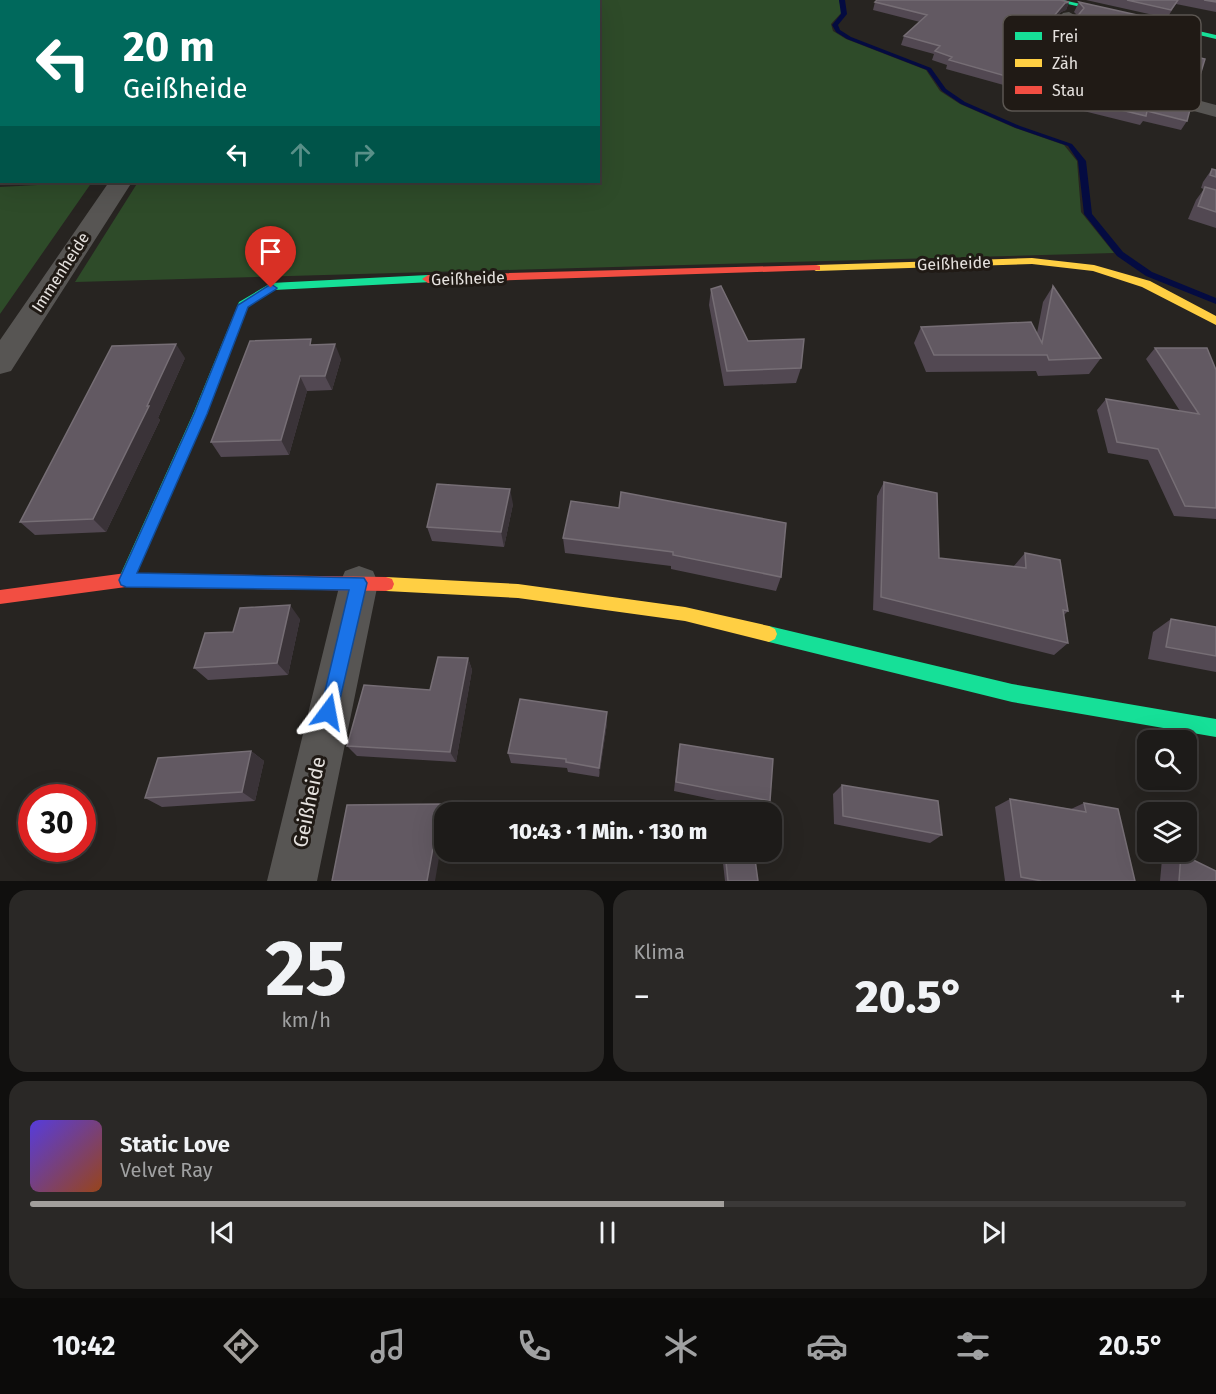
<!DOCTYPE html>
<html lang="de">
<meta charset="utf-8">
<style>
:root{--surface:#1d1b19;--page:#2a2826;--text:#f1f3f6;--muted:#a0a1a2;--line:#3b3938;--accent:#a29f9c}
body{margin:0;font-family:"Fira Sans",sans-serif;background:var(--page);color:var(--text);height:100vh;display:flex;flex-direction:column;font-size:22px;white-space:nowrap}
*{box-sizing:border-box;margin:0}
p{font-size:20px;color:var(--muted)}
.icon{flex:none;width:33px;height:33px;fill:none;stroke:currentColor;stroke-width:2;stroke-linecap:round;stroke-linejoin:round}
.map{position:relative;height:881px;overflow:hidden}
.sheet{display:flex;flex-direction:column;gap:9px;padding:9px;background:#100f0e;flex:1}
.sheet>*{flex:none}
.guide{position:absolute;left:0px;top:0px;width:600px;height:183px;box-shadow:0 6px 24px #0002,0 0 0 2px var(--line);background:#00695c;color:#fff;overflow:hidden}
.tools{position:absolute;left:1137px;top:730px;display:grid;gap:12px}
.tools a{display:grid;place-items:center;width:60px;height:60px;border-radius:12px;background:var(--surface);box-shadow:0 6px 24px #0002,0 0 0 2px var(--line);font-size:30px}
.speed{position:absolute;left:18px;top:784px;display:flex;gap:12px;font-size:30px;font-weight:700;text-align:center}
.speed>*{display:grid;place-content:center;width:78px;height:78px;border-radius:50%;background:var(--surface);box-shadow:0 6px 24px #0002,0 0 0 2px var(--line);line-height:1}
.speed .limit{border:9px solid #d22;background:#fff;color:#111}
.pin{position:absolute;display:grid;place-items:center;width:51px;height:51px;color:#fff;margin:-62px -26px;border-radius:50% 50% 50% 0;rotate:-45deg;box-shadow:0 0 6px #0007}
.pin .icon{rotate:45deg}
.me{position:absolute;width:66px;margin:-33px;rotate:13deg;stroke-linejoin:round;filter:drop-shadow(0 0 4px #0008)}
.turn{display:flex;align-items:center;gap:21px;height:126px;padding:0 24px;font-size:27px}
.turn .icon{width:78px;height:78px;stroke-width:2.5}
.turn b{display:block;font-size:42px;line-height:51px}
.lanes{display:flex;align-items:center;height:57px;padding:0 24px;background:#0003;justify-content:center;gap:30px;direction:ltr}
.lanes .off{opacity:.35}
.big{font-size:45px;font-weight:800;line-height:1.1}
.sheet .tile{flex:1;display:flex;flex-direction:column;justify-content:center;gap:9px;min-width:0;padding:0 21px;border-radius:18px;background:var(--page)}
.sheet .dial{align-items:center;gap:0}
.dial b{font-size:78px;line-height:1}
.song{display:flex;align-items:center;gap:18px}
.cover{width:72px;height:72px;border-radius:9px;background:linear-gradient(135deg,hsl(250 70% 55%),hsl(20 70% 35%))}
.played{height:6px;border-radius:3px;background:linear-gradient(90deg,var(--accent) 60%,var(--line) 60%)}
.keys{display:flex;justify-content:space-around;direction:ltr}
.heat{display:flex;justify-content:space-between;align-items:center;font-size:33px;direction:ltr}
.sheet .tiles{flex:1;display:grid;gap:9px;grid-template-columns:1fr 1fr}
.tile:last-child{grid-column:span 2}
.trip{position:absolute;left:434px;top:802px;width:348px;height:60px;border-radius:18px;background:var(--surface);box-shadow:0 6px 24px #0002,0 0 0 2px var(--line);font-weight:800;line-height:60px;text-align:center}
.tabs{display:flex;height:96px;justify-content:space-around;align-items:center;background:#0c0b0a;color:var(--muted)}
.tabs .icon{width:42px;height:42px}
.tabs .active{color:var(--accent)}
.tabs b{font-size:27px;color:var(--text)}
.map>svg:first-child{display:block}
</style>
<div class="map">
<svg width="1216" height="881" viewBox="0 0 1216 881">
<rect width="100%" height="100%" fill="#272421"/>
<path fill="#2e4b29" d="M406 0H839L842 12 831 24 833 31 846 39 926 70 940 91 960 104 1015 128 1064 145 1077 161 1081 212 1114 253 75 282 138 182H598V2Z
M92 182 0 314V187Z"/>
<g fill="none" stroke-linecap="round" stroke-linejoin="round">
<path fill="#040b41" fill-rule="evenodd" d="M839 0H845L847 14 838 25 840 30 851 37 931 68 946 89 965 102 1020 126 1072 144 1086 161 1092 214 1123 252 1152 272 1216 298V304L1146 276 1117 256 1084 214 1078 161 1068 146 1016 128 961 104 942 91 927 70 847 39 836 32 832 25 841 14Z"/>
<path fill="#575553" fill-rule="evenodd" d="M2 175V182H7L0 184Z"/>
<path fill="#575553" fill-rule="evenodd" d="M229 0H245L228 2Z
M1069 12 1078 17 1047 54 1054 63 1094 73 1097 77 1094 81 1087 83 1040 71 1028 54 1063 13Z
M1149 87 1216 105V117L1142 97 1139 93 1142 89Z
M109 182H132L11 371 0 374V340Z
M359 566 373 571 378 583 317 881H267L340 583 345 571Z"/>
<path fill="#16e098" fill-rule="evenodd" d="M1051 0H1063L1216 35V39Z
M428 275 432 276V282L274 290 248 307 207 414 134 580 132 585 126 587 120 585 118 580 193 414 239 302 271 283Z
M769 626 1012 684 1216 719V737L1012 702 769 642 763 639 761 634 763 629Z"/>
<path fill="#ffcf43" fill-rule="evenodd" d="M1032 258 1094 265 1150 281 1216 316V325L1142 287 1093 271 1032 264 816 271 811 268 816 265Z
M386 577 518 584 685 607 769 626 775 629 777 634 775 639 769 642 685 621 518 598 386 591 380 589 378 584 380 579Z"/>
<path fill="#f24e42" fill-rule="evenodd" d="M816 265 820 266V270L428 283 422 279 428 275Z
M126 573 386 577 392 579 394 584 392 589 386 591 126 587 0 604V590Z"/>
</g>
<path fill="#524852" d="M1086 0H1216V12L1176 4 1167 18Z
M875 2H1069L1066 10 1061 12 1032 46 1042 63 1187 121 1181 130 1143 121 1140 125 1023 96 1025 91 946 69 947 65 932 60 934 54 901 45 904 36 920 22 873 10Z
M1079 2 1164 21 1149 45 1197 85 1191 96 1055 61 1050 54 1055 44 1078 16 1074 12Z
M1212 169 1216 170V228L1188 219 1196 200 1204 189 1201 188 1203 182Z
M1053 286 1101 358 1089 374 1038 376 1036 371 926 372 914 343 921 327 1037 333 1043 302Z
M711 289 748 341 801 368 796 383 724 386 709 305Z
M314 345 341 359 332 390 307 391 289 455 221 457 211 442Z
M1155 348 1216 370V519L1174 516 1148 460 1108 453 1097 410 1106 399 1180 411 1146 359Z
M185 358 158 418 160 420 106 532 35 535 20 522Z
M884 482 939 558 1013 567 1025 553 1068 611 1064 615 1068 643 1054 655 873 610 877 496Z
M571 501 781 577 776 591 671 569V566L565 553 563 538Z
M513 504 504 547 432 541 427 527Z
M300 619 288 675 208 680 194 668 233 632Z
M1171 619 1216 627V672L1148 659 1153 632Z
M468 658 472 670 456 762 357 756 347 746 430 690Z
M607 723 599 777 568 772 567 768 511 763 508 753Z
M680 744 770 801 764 810 674 791 678 754Z
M251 751 264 761 255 801 162 807 145 798Z
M842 785 942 835 930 843 834 824 833 794Z
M1010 799 1071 809 1084 803 1135 881H1005L995 807Z
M724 852H754L758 881H725L722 854Z
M1181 854 1216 881H1160L1162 859Z"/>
<path fill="#3a3338" d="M1069 2 1066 10 1061 12 1026 53 1030 44 1065 3Z
M176 344 185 358 158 418 160 420 106 532 93 519Z
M335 344 341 359 332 390 325 376Z
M300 376 307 391 289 455 281 440Z
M510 489 513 504 504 547 501 532Z
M290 605 300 619 288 675 277 663Z
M468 658 472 670 456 762 450 752Z
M607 712V723L599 777V768Z
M251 751 264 761 255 801 242 792Z
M441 804 447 813H444V829L435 881H427Z"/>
<path fill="#625962" stroke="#766e75" stroke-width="1.5" d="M261 0H361L360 2H260Z
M877 0H1060L1069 2 1065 3 1030 44 1042 63 1192 102 1187 121 1147 111 1146 116 1027 87 1030 83 949 60 952 57 935 51 940 46 904 36 927 15 875 2Z
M1127 0H1178L1171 10Z
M1204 0H1216V2Z
M1079 2 1164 21 1148 45 1205 59 1197 85 1060 51 1055 44 1084 8Z
M1212 169 1216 170V177L1210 175Z
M1205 187 1216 190V212L1198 206Z
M721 286 748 341 804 339 801 368 727 371 711 289Z
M1053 286 1101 358 1049 360 1047 355H934L921 327 1031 322 1042 343Z
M311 339 310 345 335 344 325 376H300L281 440 211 442 250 341Z
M176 344 147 406H149L93 519 20 522 112 346Z
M1155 348H1207L1216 370V508L1185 506 1158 449 1117 442 1106 399 1199 414Z
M884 482 937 493 939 558 1026 568 1025 553 1060 560 1068 611 1063 610 1068 643 881 597Z
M437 484 510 489 501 532 427 527Z
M621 492 786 523 781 577 673 555V552L563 538 571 501 619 508Z
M290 605 277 663 194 668 205 633 233 632 240 608Z
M1171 619 1216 627V656L1166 647Z
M438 657 468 658 450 752 347 746 364 685 430 690Z
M520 699 607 712 599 768 566 762V759L508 753Z
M680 744 773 759 770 801 676 782Z
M251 751 242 792 145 798 158 758Z
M842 785 938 801 942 835 843 816Z
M1010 799 1086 812 1084 803 1118 809 1135 881H1042L1021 877Z
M441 804 427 881H332L347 805Z
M725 852H754L758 881H728Z
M1181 854 1216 871V881H1179Z"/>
<path fill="#1a73e8" stroke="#114b97" stroke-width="1.5" d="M271 284 277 288 275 290 248 307 207 414 137 573 364 578 367 583 337 712 335 718 328 721 322 718 320 712 349 590 126 587 121 585 119 580 194 414 238 305Z"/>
<g text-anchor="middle" stroke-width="6" stroke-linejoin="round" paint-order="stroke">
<g font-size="16" fill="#e5e1de" stroke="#201a15">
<text transform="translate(954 263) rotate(-2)" y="6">Geißheide</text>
<text transform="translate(60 272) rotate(-57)" y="6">Immenheide</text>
<text transform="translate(468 278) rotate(-2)" y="6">Geißheide</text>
</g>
<g font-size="20" fill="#e5e1de" stroke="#201a15">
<text transform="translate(309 802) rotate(-78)" y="7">Geißheide</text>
</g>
</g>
<rect x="1003" y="15" width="198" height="96" rx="9" fill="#201a15" stroke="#5b5651" stroke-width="1.5"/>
<rect x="1015" y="32" width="27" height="8" fill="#16e098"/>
<rect x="1015" y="59" width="27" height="8" fill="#ffcf43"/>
<rect x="1015" y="86" width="27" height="8" fill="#f24e42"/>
<g font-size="16" fill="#e5e1de">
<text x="1052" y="42">Frei</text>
<text x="1052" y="69">Zäh</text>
<text x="1052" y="96">Stau</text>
</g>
</svg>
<div class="tools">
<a><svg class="icon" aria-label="search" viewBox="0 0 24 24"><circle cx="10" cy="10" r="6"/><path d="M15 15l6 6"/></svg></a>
<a><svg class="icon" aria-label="layers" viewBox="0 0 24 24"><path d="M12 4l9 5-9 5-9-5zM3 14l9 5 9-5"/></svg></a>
</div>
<div class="speed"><div class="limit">30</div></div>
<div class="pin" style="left:271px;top:288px;background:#d93025"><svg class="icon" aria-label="arrive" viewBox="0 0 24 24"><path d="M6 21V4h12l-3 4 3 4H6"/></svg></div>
<svg class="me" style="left:328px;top:712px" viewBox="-20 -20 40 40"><path d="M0-17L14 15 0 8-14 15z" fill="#1a73e8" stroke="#fff" stroke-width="4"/></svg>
<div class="trip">10:43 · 1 Min. · 130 m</div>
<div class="guide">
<div class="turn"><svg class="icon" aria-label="left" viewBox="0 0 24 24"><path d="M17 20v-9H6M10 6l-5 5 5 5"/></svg><div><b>20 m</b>Geißheide</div></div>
<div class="lanes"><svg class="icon" aria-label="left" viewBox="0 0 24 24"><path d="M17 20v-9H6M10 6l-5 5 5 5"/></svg><svg class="icon off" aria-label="ahead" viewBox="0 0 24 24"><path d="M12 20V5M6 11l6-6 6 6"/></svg><svg class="icon off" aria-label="right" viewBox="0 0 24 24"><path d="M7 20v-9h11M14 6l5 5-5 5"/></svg></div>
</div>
</div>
<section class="sheet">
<div class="tiles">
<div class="tile dial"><b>25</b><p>km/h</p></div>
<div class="tile"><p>Klima</p>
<div class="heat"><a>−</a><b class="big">20.5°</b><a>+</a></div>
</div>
<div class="tile">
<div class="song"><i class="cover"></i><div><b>Static Love</b><p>Velvet Ray</p></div></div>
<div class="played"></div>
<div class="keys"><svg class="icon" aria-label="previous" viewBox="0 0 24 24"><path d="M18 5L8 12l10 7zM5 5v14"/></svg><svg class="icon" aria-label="pause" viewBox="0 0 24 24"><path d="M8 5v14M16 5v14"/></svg><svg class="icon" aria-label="next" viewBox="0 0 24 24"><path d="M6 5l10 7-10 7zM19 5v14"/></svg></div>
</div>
</div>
</section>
<nav class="tabs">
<b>10:42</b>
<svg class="icon active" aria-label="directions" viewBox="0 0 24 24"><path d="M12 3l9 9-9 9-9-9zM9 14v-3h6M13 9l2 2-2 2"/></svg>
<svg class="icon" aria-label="music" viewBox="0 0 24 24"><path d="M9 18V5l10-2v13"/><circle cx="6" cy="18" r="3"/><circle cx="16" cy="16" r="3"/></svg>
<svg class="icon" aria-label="phone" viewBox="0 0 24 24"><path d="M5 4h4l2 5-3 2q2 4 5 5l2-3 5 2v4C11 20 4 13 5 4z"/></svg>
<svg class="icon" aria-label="climate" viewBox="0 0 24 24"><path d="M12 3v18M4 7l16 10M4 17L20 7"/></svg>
<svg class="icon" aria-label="car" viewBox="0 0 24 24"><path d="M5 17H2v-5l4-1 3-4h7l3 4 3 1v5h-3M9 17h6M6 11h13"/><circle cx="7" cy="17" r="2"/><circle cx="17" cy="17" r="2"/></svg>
<svg class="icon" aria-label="filters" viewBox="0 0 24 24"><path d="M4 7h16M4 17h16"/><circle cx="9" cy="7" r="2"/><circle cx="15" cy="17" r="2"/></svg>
<b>20.5°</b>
</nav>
